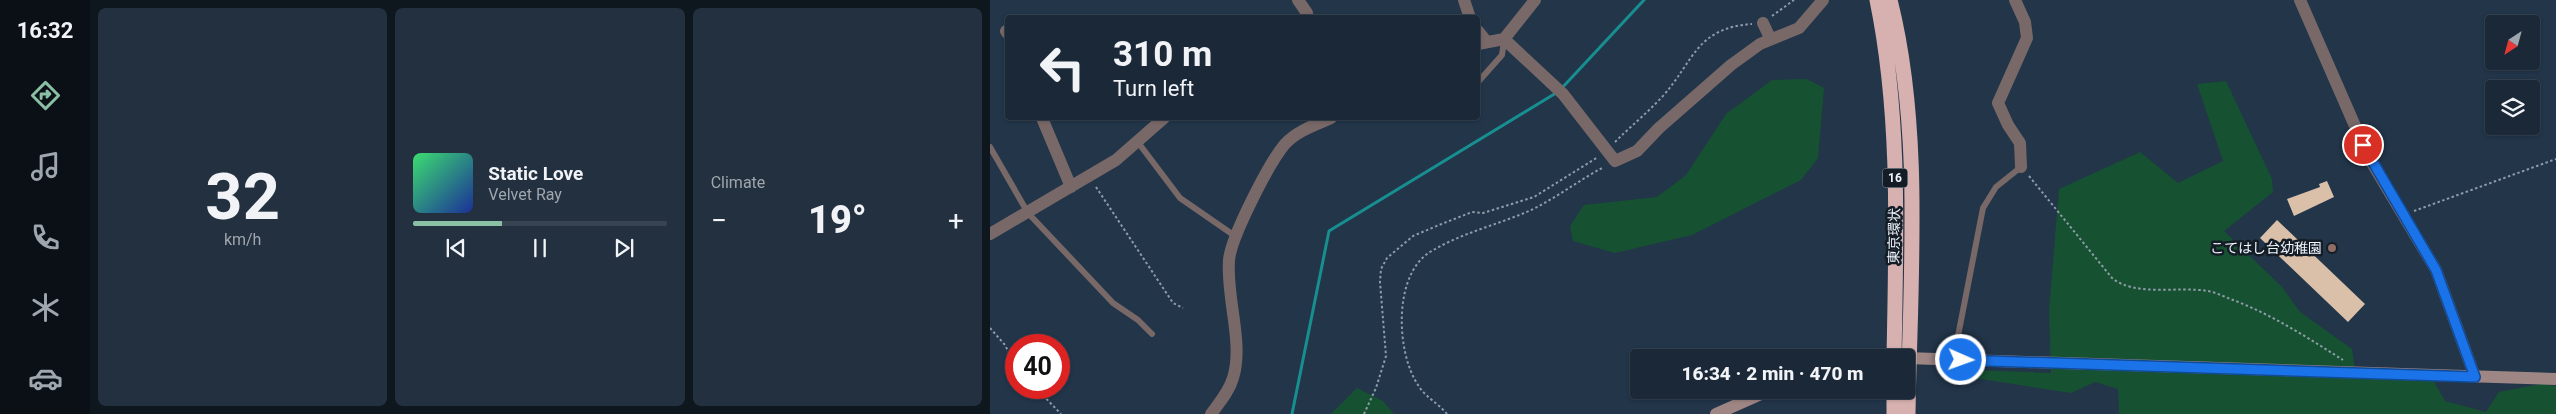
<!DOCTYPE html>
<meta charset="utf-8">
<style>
:root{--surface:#1a2837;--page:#23303f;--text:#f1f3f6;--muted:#9fa6ad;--line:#384452;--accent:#8abfa5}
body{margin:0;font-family:Roboto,"Noto Sans JP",sans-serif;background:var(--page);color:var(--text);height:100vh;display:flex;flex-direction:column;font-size:19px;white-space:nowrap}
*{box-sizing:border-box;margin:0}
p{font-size:16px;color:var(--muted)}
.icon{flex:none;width:28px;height:28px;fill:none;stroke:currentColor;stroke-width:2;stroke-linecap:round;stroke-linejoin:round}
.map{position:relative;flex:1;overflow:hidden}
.details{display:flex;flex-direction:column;gap:8px;padding:8px;background:#0e161e;width:900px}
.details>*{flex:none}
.guide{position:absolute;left:15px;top:15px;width:475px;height:105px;border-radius:5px;box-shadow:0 1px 4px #0004,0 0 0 1px var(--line);background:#1a2837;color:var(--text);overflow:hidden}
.needle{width:32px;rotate:216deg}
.fabs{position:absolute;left:1495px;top:15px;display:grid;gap:10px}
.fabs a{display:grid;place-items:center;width:55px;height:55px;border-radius:5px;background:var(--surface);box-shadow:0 1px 4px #0004,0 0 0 1px var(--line);font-size:25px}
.speed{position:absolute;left:15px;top:334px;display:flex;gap:10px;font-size:25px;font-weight:700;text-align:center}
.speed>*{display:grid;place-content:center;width:65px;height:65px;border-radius:50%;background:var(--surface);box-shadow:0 1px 4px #0004,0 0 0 1px var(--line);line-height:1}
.speed .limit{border:8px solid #d22;background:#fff;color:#111}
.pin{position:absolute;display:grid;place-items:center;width:42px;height:42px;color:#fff;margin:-21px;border:2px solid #fff;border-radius:50%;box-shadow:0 1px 5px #0007}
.me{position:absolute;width:55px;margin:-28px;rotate:92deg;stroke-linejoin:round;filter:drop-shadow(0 0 4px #0008)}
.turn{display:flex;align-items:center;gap:18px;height:105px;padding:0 25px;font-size:22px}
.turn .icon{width:65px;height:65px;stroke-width:2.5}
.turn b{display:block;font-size:35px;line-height:42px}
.big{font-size:38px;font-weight:800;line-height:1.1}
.details .tile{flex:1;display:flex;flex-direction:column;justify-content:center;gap:8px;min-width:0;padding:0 18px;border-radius:8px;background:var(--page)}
.details .dial{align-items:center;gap:0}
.dial b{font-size:65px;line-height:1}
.song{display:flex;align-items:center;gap:15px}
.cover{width:60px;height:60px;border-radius:8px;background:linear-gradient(135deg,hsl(140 70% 55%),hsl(230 70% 35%))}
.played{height:5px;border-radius:2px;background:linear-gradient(90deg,var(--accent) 35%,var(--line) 35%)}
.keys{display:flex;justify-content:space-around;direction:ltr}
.heat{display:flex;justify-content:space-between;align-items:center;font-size:28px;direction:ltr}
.details .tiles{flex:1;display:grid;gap:8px;grid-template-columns:repeat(3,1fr)}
.trip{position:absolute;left:640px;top:349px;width:285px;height:50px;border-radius:5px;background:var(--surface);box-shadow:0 1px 4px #0004,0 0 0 1px var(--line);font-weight:800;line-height:50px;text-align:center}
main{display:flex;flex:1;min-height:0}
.dock{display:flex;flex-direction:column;width:90px;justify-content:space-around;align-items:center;background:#0a1016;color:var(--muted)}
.dock .icon{width:35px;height:35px}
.dock .active{color:var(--accent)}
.dock b{font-size:22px;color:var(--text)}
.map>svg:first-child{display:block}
</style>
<main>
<nav class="dock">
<b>16:32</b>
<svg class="icon active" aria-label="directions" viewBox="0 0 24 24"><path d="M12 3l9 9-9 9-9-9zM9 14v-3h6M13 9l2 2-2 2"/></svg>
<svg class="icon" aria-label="music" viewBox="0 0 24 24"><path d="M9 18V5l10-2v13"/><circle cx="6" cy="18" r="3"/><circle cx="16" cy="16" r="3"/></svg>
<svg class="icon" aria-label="phone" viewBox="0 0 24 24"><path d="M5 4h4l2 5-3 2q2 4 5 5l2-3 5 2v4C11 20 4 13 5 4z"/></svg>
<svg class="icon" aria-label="climate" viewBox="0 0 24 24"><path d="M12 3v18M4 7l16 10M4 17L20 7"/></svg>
<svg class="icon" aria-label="car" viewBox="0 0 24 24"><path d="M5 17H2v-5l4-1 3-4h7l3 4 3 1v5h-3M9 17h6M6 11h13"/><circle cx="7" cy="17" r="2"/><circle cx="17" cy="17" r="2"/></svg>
</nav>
<section class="details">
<div class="tiles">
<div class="tile dial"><b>32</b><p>km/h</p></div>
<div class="tile">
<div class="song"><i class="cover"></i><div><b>Static Love</b><p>Velvet Ray</p></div></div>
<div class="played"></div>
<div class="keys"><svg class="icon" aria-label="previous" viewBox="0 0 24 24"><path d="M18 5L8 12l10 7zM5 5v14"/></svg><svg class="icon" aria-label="pause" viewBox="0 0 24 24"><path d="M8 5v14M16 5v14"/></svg><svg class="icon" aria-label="next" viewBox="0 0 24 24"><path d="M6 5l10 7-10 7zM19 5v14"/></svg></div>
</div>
<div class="tile"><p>Climate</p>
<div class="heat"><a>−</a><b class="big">19°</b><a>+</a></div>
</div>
</div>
</section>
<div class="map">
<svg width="1566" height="414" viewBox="0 0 1566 414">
<rect width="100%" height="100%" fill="#223549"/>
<path fill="#165232" d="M817 79 834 88 828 158 811 180 702 235 625 253 583 241 580 226 594 205 667 197 696 175 736 114 782 80Z
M1236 81 1282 179 1283 192 1234 231 1292 287 1310 312 1362 349 1366 378 1441 376 1455 401 1496 412 1509 392 1550 384 1566 386V414H1129L1128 389 1105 382 1081 393 985 378 958 382 953 369 1061 373 1059 310 1069 189 1150 152 1188 183 1233 161 1207 84Z
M367 388 393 401 404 414H341Z"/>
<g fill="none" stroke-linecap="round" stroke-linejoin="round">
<path stroke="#178f90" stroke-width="3" d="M571 89 654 0
M302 414 339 231 566 93"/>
</g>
<path fill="#dabfa9" d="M1337 181 1344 197 1304 216 1297 199 1330 187 1329 184Z
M1287 220 1375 304 1358 322 1270 238Z"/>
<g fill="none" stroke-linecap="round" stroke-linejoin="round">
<path stroke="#8e9ba8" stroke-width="2" stroke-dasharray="2.5 2.5" stroke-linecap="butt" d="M782 16 804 0
M625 142C640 127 657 113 672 97 704 62 705 28 762 24
M1039 176 1122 278C1145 297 1189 286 1218 291 1227 293 1235 297 1243 300 1283 315 1318 338 1353 360
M106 187 183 303 193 308
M1424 211 1566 159
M0 328 15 345 26 367
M46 388 71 414
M374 414 386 388 396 356 390 282 391 269 397 258 423 236 449 225 482 212 493 213 544 197 608 157
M457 414C448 403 435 397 428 385 406 352 403 275 440 252 471 233 507 225 539 211 565 199 589 180 614 167"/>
<path stroke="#786968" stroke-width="6" d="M488 82 512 55 514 40
M147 141 190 198 245 236
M0 147 38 213 123 303 148 320 162 334
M954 359 968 336 993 208 1006 187 1031 167"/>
<path stroke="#786968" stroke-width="12" d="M308 0 317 13V18
M474 0 480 18
M1025 0 1035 22 1037 38 1008 103 1018 125 1030 143 1031 167
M1310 0 1379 158 1446 270 1485 377
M773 23 780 38
M16 31 18 34
M488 31 496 41
M514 39 573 94 625 161 647 151 669 128 741 65 770 44 809 28 833 0
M488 44 514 39 545 0
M52 118 81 187
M0 234 126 160 174 118
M221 414C229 403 239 392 243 378 254 343 236 298 239 260 241 237 279 163 295 144 307 131 325 125 341 118"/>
<path stroke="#9e8685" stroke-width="12" d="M916 358 1566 379
M726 414 780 390"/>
<path stroke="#d6b1af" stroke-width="15" d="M887 0C911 117 906 238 904 358
M900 0C933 130 920 280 918 414
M904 414V390"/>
</g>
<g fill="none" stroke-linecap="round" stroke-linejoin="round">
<defs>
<path id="route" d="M971 360 1485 377 1446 270 1373 145"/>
</defs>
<use href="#route" stroke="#114b97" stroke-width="12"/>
<use href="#route" stroke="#1a73e8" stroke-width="9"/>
</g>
<circle fill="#8d6e63" stroke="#141c25" stroke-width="2" cx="1342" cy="248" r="5"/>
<g text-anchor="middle" stroke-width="5" stroke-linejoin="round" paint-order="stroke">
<rect fill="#141c25" stroke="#adb4bc" stroke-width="1" x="892.5" y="168.5" width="25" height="19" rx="4"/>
<g font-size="12" font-weight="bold" fill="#eef5fd">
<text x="905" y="182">16</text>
</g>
<g font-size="14" fill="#eef5fd" stroke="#141c25">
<text transform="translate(904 236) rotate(-89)" y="5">東京環状</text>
</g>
<g font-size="14" fill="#eef5fd" stroke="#141c25" text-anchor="end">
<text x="1332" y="253">こてはし台幼稚園</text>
</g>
</g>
</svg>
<div class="fabs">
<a><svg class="needle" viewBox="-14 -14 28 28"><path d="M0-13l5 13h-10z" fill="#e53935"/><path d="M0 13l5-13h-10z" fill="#9fa6ad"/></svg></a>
<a><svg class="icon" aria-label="layers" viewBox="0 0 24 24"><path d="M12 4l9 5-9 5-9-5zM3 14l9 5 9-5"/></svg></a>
</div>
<div class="speed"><div class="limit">40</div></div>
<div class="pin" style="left:1373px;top:145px;background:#d93025"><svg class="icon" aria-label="arrive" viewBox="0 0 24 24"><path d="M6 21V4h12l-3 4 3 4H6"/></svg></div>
<svg class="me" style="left:971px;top:360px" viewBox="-20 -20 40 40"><circle r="17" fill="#1a73e8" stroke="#fff" stroke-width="3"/><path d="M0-11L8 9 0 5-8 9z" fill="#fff"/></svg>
<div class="trip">16:34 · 2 min · 470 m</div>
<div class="guide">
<div class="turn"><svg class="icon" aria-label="left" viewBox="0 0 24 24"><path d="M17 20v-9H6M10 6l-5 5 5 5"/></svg><div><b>310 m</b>Turn left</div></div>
</div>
</div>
</main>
